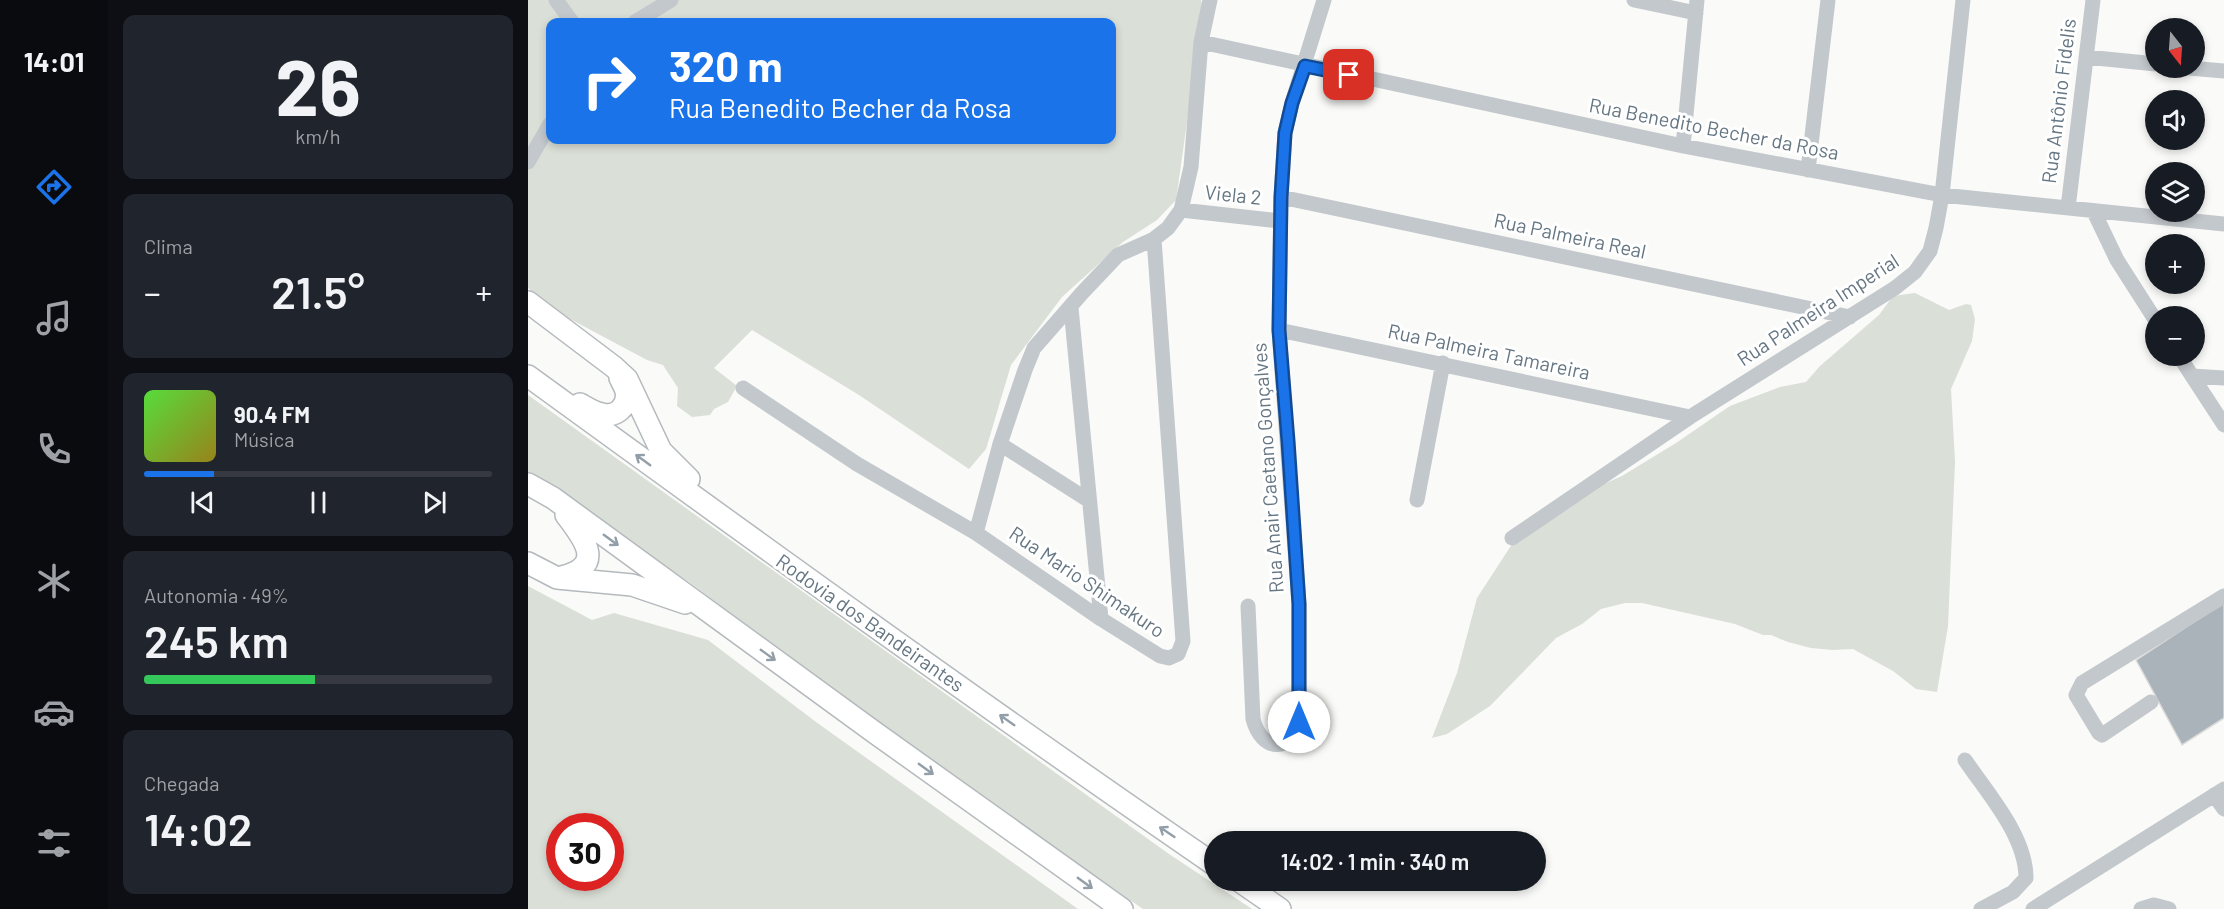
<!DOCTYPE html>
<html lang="pt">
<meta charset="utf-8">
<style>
:root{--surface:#171b24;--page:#20242c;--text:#f1f3f6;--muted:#9ea1a6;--line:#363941;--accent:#1a73e8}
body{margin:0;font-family:Barlow,sans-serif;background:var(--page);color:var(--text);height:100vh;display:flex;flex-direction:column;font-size:22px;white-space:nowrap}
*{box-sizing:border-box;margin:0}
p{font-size:20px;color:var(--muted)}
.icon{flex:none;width:33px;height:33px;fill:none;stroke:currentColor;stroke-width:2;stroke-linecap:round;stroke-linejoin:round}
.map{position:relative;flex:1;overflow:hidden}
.drawer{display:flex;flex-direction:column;gap:15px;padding:15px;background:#0d0f14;width:420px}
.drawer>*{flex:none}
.hud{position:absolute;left:18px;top:18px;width:570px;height:126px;border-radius:12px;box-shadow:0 3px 9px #0003;background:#1a73e8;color:#fff;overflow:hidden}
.needle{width:39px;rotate:163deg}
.tools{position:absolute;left:1617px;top:18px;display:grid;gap:12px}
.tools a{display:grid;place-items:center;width:60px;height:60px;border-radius:50%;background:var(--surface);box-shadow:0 3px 9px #0003;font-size:30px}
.speed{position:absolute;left:18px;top:813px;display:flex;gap:12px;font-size:30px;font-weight:700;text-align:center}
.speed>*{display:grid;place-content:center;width:78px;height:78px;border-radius:50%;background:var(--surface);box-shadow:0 3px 9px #0003;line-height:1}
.speed .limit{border:9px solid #d22;background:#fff;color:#111}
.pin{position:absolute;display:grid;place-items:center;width:51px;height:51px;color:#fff;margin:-26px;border-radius:12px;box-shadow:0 3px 9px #0006}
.me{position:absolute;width:66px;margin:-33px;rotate:0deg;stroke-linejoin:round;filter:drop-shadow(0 0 4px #0008)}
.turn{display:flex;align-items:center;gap:21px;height:126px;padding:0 24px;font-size:27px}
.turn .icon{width:78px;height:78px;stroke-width:2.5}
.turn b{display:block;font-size:42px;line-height:51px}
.big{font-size:45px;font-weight:600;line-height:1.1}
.drawer .widget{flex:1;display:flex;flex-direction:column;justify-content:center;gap:9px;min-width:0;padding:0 21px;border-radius:12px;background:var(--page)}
.drawer .dial{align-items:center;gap:0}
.dial b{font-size:78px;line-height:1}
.song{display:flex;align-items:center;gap:18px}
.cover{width:72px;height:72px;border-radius:9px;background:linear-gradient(135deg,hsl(110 70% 55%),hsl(50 70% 35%))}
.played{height:6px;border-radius:3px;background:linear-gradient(90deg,var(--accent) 20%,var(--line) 20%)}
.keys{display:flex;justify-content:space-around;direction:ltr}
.heat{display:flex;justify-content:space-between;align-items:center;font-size:33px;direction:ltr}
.charge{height:9px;border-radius:4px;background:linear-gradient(90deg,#34c759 49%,var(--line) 0)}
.trip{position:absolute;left:676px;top:831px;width:342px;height:60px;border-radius:30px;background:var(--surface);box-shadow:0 3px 9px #0003;font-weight:600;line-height:60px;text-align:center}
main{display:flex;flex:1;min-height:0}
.tab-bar{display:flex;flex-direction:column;width:108px;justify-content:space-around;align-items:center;background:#090b0e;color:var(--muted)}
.tab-bar .icon{width:42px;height:42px}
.tab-bar .active{color:var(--accent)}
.tab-bar b{font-size:27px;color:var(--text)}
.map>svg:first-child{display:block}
</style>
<main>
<nav class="tab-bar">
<b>14:01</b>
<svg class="icon active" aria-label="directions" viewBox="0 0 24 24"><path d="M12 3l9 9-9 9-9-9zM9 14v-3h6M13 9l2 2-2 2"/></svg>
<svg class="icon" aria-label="music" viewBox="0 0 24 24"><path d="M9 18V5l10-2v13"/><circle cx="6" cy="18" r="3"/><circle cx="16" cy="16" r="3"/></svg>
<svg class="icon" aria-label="phone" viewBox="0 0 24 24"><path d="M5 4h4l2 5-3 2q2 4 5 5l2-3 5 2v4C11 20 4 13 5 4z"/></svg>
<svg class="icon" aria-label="climate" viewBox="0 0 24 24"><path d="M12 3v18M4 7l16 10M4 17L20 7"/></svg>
<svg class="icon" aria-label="car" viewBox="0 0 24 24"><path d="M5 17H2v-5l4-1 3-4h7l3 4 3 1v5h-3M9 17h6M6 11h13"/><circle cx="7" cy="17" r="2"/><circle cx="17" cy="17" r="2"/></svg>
<svg class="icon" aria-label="filters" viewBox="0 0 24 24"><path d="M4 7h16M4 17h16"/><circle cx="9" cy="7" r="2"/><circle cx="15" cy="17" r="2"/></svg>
</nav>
<section class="drawer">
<div class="widget dial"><b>26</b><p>km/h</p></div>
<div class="widget"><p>Clima</p>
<div class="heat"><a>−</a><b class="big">21.5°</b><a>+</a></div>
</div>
<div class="widget">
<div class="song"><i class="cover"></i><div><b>90.4 FM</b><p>Música</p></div></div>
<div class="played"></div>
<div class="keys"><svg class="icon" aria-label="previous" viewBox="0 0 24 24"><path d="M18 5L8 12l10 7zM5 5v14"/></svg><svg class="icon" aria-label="pause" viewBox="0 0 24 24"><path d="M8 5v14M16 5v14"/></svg><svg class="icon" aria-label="next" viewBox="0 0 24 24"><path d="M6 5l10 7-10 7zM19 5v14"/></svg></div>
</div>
<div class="widget"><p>Autonomia · 49%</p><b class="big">245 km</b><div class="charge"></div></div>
<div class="widget"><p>Chegada</p><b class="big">14:02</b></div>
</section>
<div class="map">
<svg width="1696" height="909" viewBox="0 0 1696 909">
<rect width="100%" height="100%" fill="#fafaf8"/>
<path fill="#dadfd7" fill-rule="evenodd" d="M0 0H673L675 9 648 200 629 220 595 242 534 297 483 365 458 449 441 469 331 395 224 330 186 368 209 386 200 402 186 409 182 415 164 417 149 406 150 388 135 365 119 360 29 312 0 288ZM22 22H584V140H22Z
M1387 293 1421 310 1438 304 1443 305 1447 319 1444 341 1423 389 1427 462 1420 626 1409 692 1388 689 1365 671 1325 649 1305 650 1283 648 1260 642 1243 635H1235L1207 624 1114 603H1097L1073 609 1054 624 1028 638 962 706 919 734 904 738 929 673 949 598 988 538 1028 505 1094 476 1148 443 1202 406 1252 387 1278 382 1292 366 1351 315 1365 296Z
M0 395 641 854 724 909H615L354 727 160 581 0 478Z
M0 586 64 620 86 613 180 640 288 722 550 909H0ZM32 826H82V878H32Z"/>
<path fill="#aab3b9" stroke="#dcdcda" stroke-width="1.5" d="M1696 602V718L1654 745 1608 660Z"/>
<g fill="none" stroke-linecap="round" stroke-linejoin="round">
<defs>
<path id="highway" d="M0 302 86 367 99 379 133 451 161 479
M0 376C227 541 455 706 687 865
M52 404C59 408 67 413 74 414 88 418 101 406 98 391 97 387 94 382 92 378
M0 484 25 498 346 732 594 909
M0 563 29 578 104 585 157 603
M29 578C78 568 59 542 38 515
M710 880 752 909"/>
</defs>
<use href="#highway" stroke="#b4b9bd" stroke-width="24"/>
<path stroke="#c3c8cc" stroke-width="15" d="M28 0 44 22
M1106 0 1168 13
M107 22 143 0
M673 42 1155 146 1414 195 1696 224
M1558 57 1628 64
M1661 68 1696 71
M1155 146 1169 0
M0 162 22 124
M1280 170 1300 0
M753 197 1322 317
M1540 208 1565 0
M653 210 752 221
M1566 212 1589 260 1628 321
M543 308 573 619
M751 330 1162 417
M1651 356 1696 425
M1664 376 1696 378
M215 388 329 464 448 533 573 619 632 656 641 658 650 654 655 641 626 239
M472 444 560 500
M889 500 915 363
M448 533 472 444 497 370 506 348 554 293 590 255 626 239 640 228 653 210 663 167 673 42 682 0
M984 538 1162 417 1367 288 1387 272 1402 251 1408 228 1414 195 1435 0
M720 606 725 719C733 751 763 754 771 722V604L751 330 753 197 757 133 764 103 796 0
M1623 702 1574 735 1571 733 1548 695 1554 683 1696 596
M1437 760C1460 794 1498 836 1498 878L1485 892 1453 909
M1686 795 1696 809
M1505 909 1696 789
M1613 909 1626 905 1641 909"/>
<use href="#highway" stroke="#fff" stroke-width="21"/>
</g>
<defs><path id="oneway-shaft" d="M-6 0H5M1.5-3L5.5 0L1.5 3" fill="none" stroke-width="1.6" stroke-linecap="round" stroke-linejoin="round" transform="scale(1.5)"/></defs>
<g stroke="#939fa8">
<use href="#oneway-shaft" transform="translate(115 460) rotate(-144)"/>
<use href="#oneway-shaft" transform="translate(83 540) rotate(36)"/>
<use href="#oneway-shaft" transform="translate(240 655) rotate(36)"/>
<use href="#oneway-shaft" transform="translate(479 720) rotate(-145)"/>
<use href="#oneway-shaft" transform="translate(398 769) rotate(36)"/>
<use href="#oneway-shaft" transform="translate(639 832) rotate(-146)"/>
<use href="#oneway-shaft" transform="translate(557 883) rotate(36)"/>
</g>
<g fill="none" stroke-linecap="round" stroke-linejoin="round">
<defs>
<path id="route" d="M771 722V604L760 441 751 330 753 197 757 133 764 103 777 66 821 75"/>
</defs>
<use href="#route" stroke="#114b97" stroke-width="15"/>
<use href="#route" stroke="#1a73e8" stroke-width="10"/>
</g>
<g text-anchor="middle" stroke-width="6" stroke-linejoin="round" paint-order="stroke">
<g font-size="20" fill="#657683" stroke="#fff">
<text transform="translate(1531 101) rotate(-83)" y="7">Rua Antônio Fidelis</text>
<text transform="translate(1186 129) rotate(11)" y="7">Rua Benedito Becher da Rosa</text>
<text transform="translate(705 195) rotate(6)" y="7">Viela 2</text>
<text transform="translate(1042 236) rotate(12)" y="7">Rua Palmeira Real</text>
<text transform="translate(1290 310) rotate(-33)" y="7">Rua Palmeira Imperial</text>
<text transform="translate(961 352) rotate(12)" y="7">Rua Palmeira Tamareira</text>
<text transform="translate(740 468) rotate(-94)" y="7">Rua Anair Caetano Gonçalves</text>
<text transform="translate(559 582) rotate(34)" y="7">Rua Mario Shimakuro</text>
<text transform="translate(342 623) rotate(35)" y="7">Rodovia dos Bandeirantes</text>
</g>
</g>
</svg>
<div class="tools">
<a><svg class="needle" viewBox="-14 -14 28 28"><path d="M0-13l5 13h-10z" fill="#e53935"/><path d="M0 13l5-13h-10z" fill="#9ea1a6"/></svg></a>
<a><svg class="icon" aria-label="sound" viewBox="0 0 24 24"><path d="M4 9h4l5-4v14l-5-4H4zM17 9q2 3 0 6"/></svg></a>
<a><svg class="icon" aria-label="layers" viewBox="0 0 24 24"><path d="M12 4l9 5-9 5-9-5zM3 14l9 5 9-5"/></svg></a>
<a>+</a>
<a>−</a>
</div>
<div class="speed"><div class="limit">30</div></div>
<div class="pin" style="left:821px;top:75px;background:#d93025"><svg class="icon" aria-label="arrive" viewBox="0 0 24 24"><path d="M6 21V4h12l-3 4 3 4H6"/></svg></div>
<svg class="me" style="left:771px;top:722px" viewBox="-20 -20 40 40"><circle r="19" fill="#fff"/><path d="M0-13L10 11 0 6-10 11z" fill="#1a73e8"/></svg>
<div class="trip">14:02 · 1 min · 340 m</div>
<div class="hud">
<div class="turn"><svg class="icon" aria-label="right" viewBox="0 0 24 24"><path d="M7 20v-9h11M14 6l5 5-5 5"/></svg><div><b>320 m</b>Rua Benedito Becher da Rosa</div></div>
</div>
</div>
</main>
